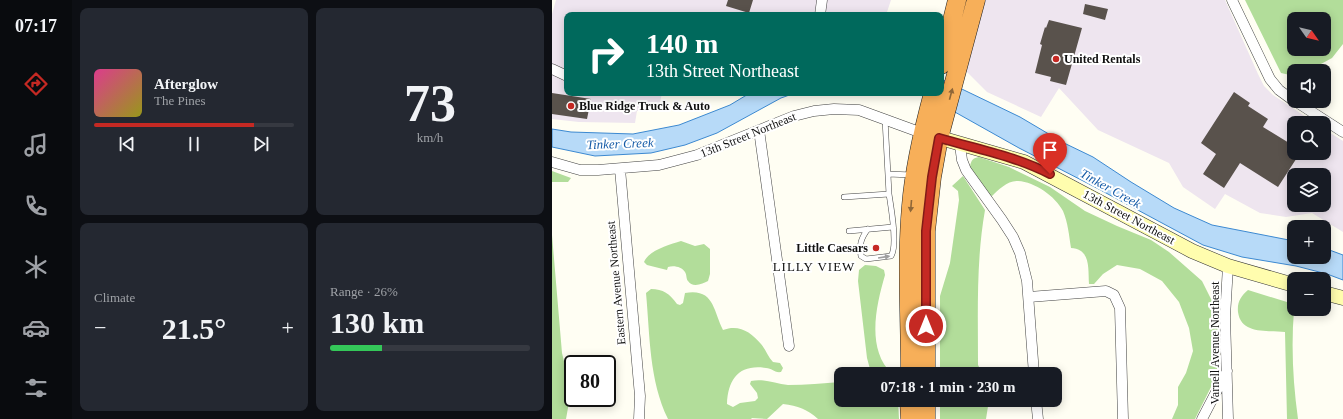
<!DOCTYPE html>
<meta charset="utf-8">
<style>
:root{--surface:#171b24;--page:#242831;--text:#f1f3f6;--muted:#9ea1a6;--line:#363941;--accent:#c52923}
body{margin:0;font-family:"Times New Roman",serif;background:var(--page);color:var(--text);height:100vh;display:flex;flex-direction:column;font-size:15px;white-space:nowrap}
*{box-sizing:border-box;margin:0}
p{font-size:13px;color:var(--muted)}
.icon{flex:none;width:22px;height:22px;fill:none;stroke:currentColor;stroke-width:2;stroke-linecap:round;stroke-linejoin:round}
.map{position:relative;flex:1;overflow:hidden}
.sheet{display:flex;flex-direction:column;gap:8px;padding:8px;background:#0d0f14;width:480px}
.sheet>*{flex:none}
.guide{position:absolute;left:12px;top:12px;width:380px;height:84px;border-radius:8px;box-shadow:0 2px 10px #0003;background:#00695c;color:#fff;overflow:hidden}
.needle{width:26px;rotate:124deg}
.tools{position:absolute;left:735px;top:12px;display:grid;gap:8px}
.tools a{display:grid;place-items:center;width:44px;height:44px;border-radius:8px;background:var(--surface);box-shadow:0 2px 10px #0003;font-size:20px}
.speed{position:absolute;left:12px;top:355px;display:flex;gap:8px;font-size:20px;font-weight:700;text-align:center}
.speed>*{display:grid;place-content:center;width:52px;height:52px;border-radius:50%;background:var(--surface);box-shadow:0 2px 10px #0003;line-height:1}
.speed .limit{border:2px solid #111;border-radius:6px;background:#fff;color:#111}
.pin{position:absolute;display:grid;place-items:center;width:34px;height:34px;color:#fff;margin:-41px -17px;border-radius:50% 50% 50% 0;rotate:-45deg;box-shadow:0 0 4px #0007}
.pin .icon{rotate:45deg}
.me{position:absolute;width:44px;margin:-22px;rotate:0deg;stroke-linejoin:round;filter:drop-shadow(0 0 3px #0008)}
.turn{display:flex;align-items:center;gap:14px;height:84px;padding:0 16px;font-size:18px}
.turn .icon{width:52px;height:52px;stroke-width:2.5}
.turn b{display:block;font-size:28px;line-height:34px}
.big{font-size:30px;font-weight:800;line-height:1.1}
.sheet .widget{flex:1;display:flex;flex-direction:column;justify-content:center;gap:6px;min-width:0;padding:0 14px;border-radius:8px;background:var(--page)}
.sheet .dial{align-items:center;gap:0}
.dial b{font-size:52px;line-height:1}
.song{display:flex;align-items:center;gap:12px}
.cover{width:48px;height:48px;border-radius:6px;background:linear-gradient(135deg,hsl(330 70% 55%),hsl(60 70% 35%))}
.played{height:4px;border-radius:2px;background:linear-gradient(90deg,var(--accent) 80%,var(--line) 80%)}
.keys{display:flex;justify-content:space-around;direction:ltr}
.heat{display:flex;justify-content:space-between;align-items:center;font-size:22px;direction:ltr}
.charge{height:6px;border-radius:3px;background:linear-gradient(90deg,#34c759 26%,var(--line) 0)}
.sheet .tiles{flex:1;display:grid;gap:8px;grid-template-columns:repeat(2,1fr)}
.trip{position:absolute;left:282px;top:367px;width:228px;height:40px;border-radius:8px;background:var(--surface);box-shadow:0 2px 10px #0003;font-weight:800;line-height:40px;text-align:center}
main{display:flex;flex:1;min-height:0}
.dock{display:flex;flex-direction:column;width:72px;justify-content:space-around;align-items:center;background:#090b0e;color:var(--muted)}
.dock .icon{width:28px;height:28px}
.dock .on{color:var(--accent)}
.dock b{font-size:18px;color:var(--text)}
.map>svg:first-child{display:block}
</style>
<main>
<nav class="dock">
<b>07:17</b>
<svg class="icon on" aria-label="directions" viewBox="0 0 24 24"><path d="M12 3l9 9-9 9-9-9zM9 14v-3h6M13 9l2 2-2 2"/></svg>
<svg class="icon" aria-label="music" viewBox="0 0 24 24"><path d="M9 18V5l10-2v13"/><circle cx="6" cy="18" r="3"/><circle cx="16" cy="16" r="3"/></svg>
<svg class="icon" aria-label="phone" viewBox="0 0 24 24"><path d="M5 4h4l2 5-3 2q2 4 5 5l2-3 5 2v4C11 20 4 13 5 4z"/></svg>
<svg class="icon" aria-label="climate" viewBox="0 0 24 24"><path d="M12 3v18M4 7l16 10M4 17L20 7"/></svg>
<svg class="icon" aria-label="car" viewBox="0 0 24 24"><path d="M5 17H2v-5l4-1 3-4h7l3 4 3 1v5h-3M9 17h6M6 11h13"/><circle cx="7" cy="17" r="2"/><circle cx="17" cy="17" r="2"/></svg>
<svg class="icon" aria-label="filters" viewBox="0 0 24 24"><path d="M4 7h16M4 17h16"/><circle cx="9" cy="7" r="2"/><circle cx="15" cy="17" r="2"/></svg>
</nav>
<section class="sheet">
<div class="tiles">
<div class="widget">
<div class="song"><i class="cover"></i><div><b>Afterglow</b><p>The Pines</p></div></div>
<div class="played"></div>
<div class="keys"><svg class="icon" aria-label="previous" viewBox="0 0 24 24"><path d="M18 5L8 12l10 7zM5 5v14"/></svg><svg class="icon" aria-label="pause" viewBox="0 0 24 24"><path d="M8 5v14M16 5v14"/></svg><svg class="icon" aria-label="next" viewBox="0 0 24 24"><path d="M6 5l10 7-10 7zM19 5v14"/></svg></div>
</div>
<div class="widget dial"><b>73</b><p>km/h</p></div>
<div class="widget"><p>Climate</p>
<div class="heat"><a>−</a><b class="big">21.5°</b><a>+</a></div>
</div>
<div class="widget"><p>Range · 26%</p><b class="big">130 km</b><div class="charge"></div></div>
</div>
</section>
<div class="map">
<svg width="791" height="419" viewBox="0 0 791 419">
<rect width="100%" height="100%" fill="#fffef3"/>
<path fill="#eee5ef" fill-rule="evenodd" d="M4 0H339L334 15H15V93H110L106 111H85L83 123 27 122 0 119V14Z
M433 0H673L706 74 712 86 721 95 763 123H742V153H772V129L791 141V232L760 213 734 217 708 213 673 194 663 209 631 187 617 163 546 130 507 88 489 117 435 92 414 71ZM742 175H772V205H742Z"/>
<path fill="#b2dd9a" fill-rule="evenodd" d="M693 0H791V44L780 58 756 71H742V75H738L729 73ZM742 19H772V49H742Z
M427 157 457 167 498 187 533 211 565 226 599 240 617 252 650 281 663 307 667 341 668 369 643 419H620L626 405V387L634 373 641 351 637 328 627 302 610 281 588 269 565 265 551 274 542 284H537C536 269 539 249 519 248 517 235 516 223 511 211 503 196 483 182 466 181 456 180 446 190 440 196L435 194 418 167C419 160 421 158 427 157Z
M0 171 19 178 16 182H0Z
M411 176 433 210C424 261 426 313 426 365L431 374H388V296L398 263 407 200 406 191 400 186Z
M0 235 10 353 19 391 14 419H0Z
M129 241 143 246 152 244 158 249V274L156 281C151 284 140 288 136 281 134 279 135 275 133 272 130 267 122 265 116 267L115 270 95 265 92 262C97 250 117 245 129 241Z
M313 265 324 266 332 270 333 275C324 306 314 349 340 374H321L318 369 315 358 306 281 307 270Z
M99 289C111 289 118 294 125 304L128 305 131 303 133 293C162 288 161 310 171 330 187 324 199 332 209 344 214 350 216 357 221 362L228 363 231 368 229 372C222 373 220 368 214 368 188 364 176 378 175 404L181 407 188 403 203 401 206 398 205 393 198 384 199 381C212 378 223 384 236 385 254 385 271 383 289 382V400H346L347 419H266C255 409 246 406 231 404L215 419 199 418 200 419H116C97 380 98 336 94 293Z
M696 290 735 302 742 310C739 347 741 383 746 419H735L733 332C716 330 689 335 686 312 685 302 689 296 696 290Z
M388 400H437L434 419H388Z"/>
<path fill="#b7daf8" stroke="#3c89d1" d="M389 79 468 117 512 143 541 157 579 182 622 208 660 225 742 241V257H772V248L791 255V280L775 274 744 266 690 257 651 245 541 186 467 148 369 93H389Z
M198 93H243L229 98 165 133 133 145 99 153 43 156 0 147V129L19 132 81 134 127 125 178 105Z"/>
<path fill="#59524c" d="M176 0H201L197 13 174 6Z
M533 4 556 9 553 20 531 14Z
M497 20 530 28 514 85 498 81 499 77 483 73 490 45 488 44 493 27 494 28Z
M682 92 698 103 696 106 716 119 711 127 742 146V153H748L726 187 688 163 672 188 651 174 664 154 649 143Z
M0 93 39 99 35 119 0 114Z"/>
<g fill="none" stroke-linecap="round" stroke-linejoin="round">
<defs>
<path id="lane" d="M336 174 360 175
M292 197 337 194 333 119
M316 229C309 238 307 245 309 256L314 259 339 256C346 246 339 207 337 194
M297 231 341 227"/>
<path id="street" d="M680 0 718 79 727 90 742 101
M268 15 270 0
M0 69 15 76
M743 101 791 132
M207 130 237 346
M408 145 410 160 414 170 450 220 461 237 468 253 475 281 482 374
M0 162 28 170H46L107 165 145 155 242 116 262 111 282 109 307 110 370 133
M68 169 88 396 87 419
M676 266 673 317 676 419
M477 297 554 291 562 295 568 308 571 419
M484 400 486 419
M650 419 675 371"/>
<path id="secondary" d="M378 135 472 162 640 251 676 266 742 285
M772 293 791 298"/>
<path id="highway" d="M389 65 405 0
M358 374C358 318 354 262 359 206 362 168 371 130 381 93
M374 374V231L380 177 387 138 424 0
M357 400 358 419
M374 400V419"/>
</defs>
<use href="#lane" stroke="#434343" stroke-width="6"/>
<use href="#street" stroke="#434343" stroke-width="11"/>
<use href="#secondary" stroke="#323232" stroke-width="15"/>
<use href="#highway" stroke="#212121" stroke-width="19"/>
<use href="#lane" stroke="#fff" stroke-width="5"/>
<use href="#street" stroke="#fff" stroke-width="10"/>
<use href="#secondary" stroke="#fffdae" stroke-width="14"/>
<use href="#highway" stroke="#f7af59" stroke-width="18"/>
</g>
<defs><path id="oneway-solid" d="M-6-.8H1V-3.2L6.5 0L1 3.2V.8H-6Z"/></defs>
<g fill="#8f6738">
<use href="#oneway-solid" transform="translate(399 94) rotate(-75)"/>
<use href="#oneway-solid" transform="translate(359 206) rotate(95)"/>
</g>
<use fill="#9f9f9f" href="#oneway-solid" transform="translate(332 257) rotate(-9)"/>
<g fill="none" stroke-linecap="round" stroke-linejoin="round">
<defs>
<path id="route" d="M374 326V231L380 177 387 138C425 149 463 156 498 174"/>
</defs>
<use href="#route" stroke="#801b17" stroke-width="10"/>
<use href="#route" stroke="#c52923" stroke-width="7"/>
</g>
<g fill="#c52923" stroke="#fff" stroke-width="1.5">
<circle cx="504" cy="59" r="4"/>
<circle cx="19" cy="106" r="4"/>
<circle cx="324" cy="248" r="4"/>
</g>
<g text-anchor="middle" stroke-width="4" stroke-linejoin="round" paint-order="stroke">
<g font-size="12" font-weight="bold" fill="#101010" stroke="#fff" text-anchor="start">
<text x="512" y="63">United Rentals</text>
<text x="27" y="110">Blue Ridge Truck &amp; Auto</text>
<text x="316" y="252" text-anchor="end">Little Caesars</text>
</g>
<g font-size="12" fill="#101010" stroke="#fff">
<text transform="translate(196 135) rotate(-22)" y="4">13th Street Northeast</text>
<text transform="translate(577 217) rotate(28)" y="4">13th Street Northeast</text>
<text transform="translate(64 283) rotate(-95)" y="4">Eastern Avenue Northeast</text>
<text transform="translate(663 343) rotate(-90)" y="4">Varnell Avenue Northeast</text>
</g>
<g font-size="13" font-style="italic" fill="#155ba7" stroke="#fff">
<text transform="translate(68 143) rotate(-2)" y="5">Tinker Creek</text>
<text transform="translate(559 188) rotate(29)" y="5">Tinker Creek</text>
</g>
<g font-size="13" letter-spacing="1" fill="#101010" stroke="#fff">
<text x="262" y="271">LILLY VIEW</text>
</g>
</g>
</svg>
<div class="tools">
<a><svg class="needle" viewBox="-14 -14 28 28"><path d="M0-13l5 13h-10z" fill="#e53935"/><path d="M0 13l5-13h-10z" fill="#9ea1a6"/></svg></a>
<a><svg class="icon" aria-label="sound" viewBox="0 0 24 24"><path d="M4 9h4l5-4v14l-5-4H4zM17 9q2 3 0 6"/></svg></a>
<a><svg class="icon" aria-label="search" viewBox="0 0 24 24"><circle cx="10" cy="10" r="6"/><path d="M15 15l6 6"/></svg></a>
<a><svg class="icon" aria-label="layers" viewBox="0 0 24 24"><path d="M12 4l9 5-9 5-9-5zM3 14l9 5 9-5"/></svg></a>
<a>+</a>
<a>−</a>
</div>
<div class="speed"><div class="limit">80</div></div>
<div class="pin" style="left:498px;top:174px;background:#d93025"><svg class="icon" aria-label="arrive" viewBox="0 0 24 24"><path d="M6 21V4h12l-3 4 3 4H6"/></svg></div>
<svg class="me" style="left:374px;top:326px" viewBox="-20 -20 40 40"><circle r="17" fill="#c52923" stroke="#fff" stroke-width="3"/><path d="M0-11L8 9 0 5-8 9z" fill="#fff"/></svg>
<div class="trip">07:18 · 1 min · 230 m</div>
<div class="guide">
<div class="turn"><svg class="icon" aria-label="right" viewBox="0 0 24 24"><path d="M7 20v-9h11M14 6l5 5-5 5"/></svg><div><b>140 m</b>13th Street Northeast</div></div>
</div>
</div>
</main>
